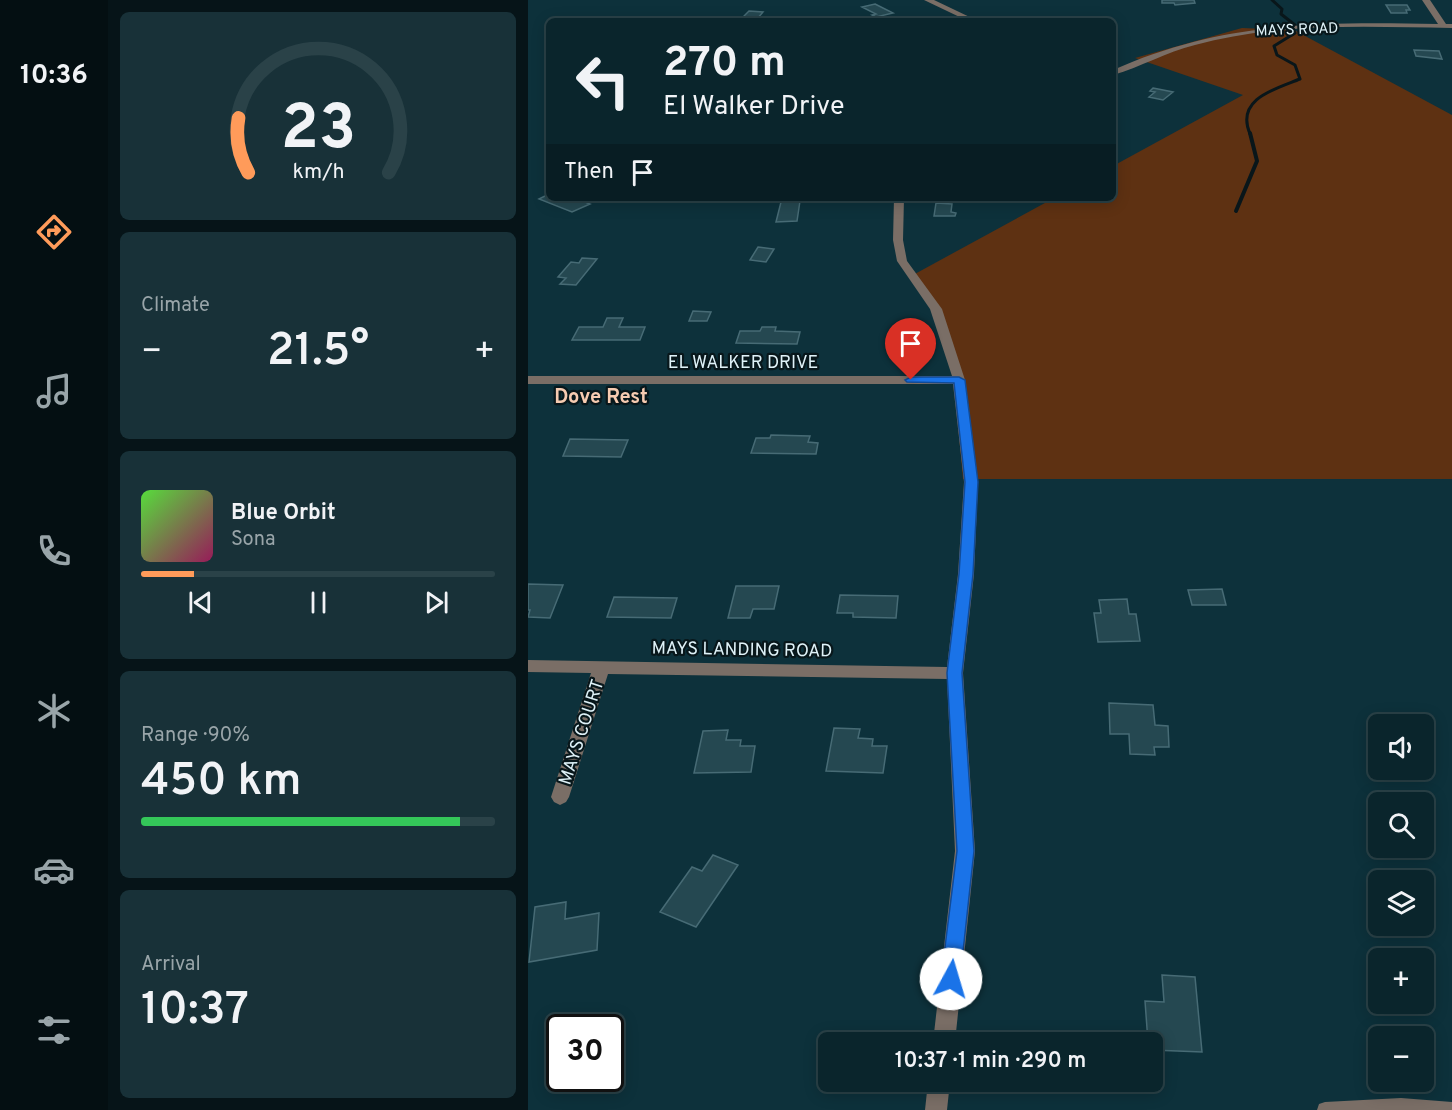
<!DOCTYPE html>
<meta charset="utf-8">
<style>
:root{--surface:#0a252c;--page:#183138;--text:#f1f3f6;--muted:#99a5a9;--line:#2a4248;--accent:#ff9b5a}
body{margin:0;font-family:Overpass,sans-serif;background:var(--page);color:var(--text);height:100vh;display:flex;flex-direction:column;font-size:22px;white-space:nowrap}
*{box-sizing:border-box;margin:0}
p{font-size:20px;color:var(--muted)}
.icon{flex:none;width:33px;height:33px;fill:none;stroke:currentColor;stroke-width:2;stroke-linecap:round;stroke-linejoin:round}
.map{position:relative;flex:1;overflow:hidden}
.drawer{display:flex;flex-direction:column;gap:12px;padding:12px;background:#061418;width:420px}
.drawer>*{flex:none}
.top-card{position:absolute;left:18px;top:18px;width:570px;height:183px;border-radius:9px;box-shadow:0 3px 15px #0003,0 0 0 2px var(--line);background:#0a252c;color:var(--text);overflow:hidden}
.controls{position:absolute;left:840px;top:714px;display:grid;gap:12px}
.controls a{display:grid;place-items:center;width:66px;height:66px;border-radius:9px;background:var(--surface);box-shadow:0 3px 15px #0003,0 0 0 2px var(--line);font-size:30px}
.speed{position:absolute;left:18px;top:1014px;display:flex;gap:12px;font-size:30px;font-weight:700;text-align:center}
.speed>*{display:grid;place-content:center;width:78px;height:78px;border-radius:50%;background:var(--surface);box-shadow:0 3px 15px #0003,0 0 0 2px var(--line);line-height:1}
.speed .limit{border:3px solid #111;border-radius:9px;background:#fff;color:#111}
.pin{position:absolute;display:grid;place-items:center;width:51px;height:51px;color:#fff;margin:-62px -26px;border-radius:50% 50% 50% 0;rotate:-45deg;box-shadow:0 0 6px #0007}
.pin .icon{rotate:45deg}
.me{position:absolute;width:66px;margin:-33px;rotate:6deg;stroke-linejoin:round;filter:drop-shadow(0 0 4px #0008)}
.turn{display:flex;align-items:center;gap:21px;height:126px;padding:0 18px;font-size:27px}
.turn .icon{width:78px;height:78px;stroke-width:2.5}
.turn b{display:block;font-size:42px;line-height:51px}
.then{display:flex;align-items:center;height:57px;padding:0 18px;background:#0003;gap:12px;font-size:22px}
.big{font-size:45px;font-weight:600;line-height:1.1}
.drawer .card{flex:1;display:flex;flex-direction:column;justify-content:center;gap:9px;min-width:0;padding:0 21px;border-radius:9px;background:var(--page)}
.drawer .dial{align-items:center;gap:0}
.dial svg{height:156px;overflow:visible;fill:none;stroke:var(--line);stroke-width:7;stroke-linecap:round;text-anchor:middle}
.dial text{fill:var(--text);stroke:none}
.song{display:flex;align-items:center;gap:18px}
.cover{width:72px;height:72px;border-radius:9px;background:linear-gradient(135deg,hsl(110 70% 55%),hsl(330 70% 35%))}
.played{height:6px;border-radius:3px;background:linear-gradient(90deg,var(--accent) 15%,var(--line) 15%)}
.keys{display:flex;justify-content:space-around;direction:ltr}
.heat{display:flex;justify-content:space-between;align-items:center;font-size:33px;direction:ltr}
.charge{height:9px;border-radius:4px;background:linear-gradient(90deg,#34c759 90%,var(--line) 0)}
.trip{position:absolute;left:290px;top:1032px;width:345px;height:60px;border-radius:9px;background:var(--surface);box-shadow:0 3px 15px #0003,0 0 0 2px var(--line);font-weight:600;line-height:60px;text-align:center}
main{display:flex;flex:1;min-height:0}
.menu{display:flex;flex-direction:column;width:108px;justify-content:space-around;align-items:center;background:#040f12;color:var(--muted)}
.menu .icon{width:42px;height:42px}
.menu .current{color:var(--accent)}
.menu b{font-size:27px;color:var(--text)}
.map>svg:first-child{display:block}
</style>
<main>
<nav class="menu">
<b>10:36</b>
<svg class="icon current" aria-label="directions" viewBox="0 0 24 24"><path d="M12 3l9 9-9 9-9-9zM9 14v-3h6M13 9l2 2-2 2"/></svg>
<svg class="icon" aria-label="music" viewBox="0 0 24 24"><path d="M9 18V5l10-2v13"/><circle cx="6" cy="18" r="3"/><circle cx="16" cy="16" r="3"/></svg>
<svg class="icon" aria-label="phone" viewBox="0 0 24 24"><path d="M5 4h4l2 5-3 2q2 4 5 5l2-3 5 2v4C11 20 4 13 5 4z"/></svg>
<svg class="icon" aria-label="climate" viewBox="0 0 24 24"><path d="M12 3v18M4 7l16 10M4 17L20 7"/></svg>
<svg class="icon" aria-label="car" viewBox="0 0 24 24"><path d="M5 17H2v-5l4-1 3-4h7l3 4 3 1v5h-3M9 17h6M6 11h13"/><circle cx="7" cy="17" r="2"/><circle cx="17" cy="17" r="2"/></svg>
<svg class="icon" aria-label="filters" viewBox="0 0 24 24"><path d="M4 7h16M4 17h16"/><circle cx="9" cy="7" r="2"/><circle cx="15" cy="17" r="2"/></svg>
</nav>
<section class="drawer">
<div class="card dial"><svg viewBox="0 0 100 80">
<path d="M14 69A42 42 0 1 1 86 69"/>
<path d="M14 69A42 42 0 0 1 9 41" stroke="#ff9b5a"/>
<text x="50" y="56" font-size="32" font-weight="700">23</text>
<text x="50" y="72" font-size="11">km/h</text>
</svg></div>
<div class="card"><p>Climate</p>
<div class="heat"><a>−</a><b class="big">21.5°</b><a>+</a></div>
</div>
<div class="card">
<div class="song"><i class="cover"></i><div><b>Blue Orbit</b><p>Sona</p></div></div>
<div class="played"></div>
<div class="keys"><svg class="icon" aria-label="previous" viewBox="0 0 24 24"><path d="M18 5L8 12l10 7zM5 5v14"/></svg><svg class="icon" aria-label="pause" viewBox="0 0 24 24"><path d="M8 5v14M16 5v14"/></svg><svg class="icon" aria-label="next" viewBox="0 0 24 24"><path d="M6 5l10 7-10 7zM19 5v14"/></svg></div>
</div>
<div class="card"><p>Range · 90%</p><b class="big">450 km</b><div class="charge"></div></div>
<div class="card"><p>Arrival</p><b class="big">10:37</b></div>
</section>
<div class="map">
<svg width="924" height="1110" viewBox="0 0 924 1110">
<rect width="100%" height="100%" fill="#0d313b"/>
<path fill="#5e3112" d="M714 28 766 30 924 115V479H435L427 392 418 335 385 275 526 198H585V166L715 95 607 58Z"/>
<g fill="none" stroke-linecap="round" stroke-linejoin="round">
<path stroke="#09161a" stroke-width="3" d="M744 0 754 9 753 14 767 25
M722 134C707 99 747 89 772 79L767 65 749 55 746 46 767 33"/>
<path stroke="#09161a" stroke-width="4" d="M708 211 729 161 722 133"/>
</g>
<path fill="#254851" stroke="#476b75" stroke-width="1.5" d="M634 0H666L667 3 647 5 646 3H634Z
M347 4 365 13 348 17 344 15 348 14 334 7Z
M858 5H879L882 10H878L879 13H863Z
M221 11 235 12 229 19 214 18Z
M886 50 911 51 914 59 888 56Z
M625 88 645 92 635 100 621 97 627 92 622 91Z
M21 194V198H47L62 204 44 212 11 199Z
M272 201 269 221 248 222 253 202Z
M408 203 424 204 423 212 428 213 427 216H406Z
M230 247 246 249 238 262 222 260Z
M54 258 69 259 48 285 32 284 38 278 30 277 43 262 51 263Z
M165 311 183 312 179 321H161Z
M79 318H95L91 327H117L112 340H44L51 327H75Z
M234 327H248L247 331 272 332 269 344 208 343 212 331H232Z
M243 435 282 436 280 442 290 443 288 454 223 453 228 438H242Z
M42 439 100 440 93 457 35 456Z
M0 584 35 585 22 618 0 617 2 610H0Z
M208 586H251L246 609H225L222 618H200Z
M694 589 698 605H664L660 590Z
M312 595 370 596 368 618 325 617V613H309Z
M86 597 149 598 143 618 79 617Z
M599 599 601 614H608L612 641 570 642 566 613H573L571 600Z
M581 703 625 705 627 725 640 726 641 747H626L627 755 602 754 601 734H582Z
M306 728 332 729 330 738 345 739 344 746H359L355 773 298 771Z
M200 730 198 740H213L212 746H227L223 772 166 773 175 731Z
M185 855 210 865 168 927 132 912 164 867 174 871Z
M38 902 37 919 71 913 69 950 1 962 7 907Z
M634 975 667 977 674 1052 624 1050V1042H620L617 1001 636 1002Z"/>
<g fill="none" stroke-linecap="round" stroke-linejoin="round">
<path fill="#7a6e66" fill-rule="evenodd" d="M873 1098 924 1102V1110H789L791 1104 797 1102Z"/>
<path fill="#7a6e66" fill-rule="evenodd" d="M396 0H406L450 21H440Z
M894 0H902L918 24H924V28C839 27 750 22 667 45 638 52 613 67 585 75V70C695 21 792 22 910 24Z
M366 198H376L375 240 379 261 414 309 437 380 450 482 446 574 435 673 447 851 427 1042H405L427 851 419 679 80 674 41 797 38 802 32 805 26 802 23 797 63 673 0 672V660L419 667 430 574 436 482 425 384H0V376H424L402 309 369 261 365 240Z
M400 1082H422L419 1110H397Z"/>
</g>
<path fill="#1a73e8" stroke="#114b97" stroke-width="1.5" d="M383 377H431L437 380 450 482 445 574 434 673 446 851 432 979 430 985 423 988 416 985 413 979 429 851 419 673 431 574 437 482 426 383 379 382 377 380Z"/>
<g text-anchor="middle" stroke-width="4.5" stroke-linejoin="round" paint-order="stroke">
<g font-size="15" fill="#dff2f8" stroke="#08171b">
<text transform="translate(769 29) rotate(-2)" y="5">MAYS ROAD</text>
</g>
<g font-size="18" fill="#dff2f8" stroke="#08171b">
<text x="215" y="368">EL WALKER DRIVE</text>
<text transform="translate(214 649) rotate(1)" y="6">MAYS LANDING ROAD</text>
<text transform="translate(53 732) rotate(-72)" y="6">MAYS COURT</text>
</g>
<g font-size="20" font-weight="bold" fill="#f6cbb1" stroke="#08171b">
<text x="73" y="403">Dove Rest</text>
</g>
</g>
</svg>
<div class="controls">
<a><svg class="icon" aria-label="sound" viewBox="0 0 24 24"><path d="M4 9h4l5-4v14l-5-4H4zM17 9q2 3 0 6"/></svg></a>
<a><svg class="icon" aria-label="search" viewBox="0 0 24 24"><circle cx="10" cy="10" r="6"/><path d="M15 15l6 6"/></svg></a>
<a><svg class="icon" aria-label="layers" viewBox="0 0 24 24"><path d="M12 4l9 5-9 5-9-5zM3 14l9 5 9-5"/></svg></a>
<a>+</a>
<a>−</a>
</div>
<div class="speed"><div class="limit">30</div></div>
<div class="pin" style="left:383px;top:380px;background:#d93025"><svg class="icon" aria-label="arrive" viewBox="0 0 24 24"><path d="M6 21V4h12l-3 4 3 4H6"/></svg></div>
<svg class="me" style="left:423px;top:979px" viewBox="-20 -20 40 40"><circle r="19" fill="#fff"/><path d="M0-13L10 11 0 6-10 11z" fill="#1a73e8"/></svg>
<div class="trip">10:37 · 1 min · 290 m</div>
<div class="top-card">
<div class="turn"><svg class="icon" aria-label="left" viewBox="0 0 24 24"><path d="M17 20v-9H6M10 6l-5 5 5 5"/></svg><div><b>270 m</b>El Walker Drive</div></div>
<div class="then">Then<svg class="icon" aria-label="arrive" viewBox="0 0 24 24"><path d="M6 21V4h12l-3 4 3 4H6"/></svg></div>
</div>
</div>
</main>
